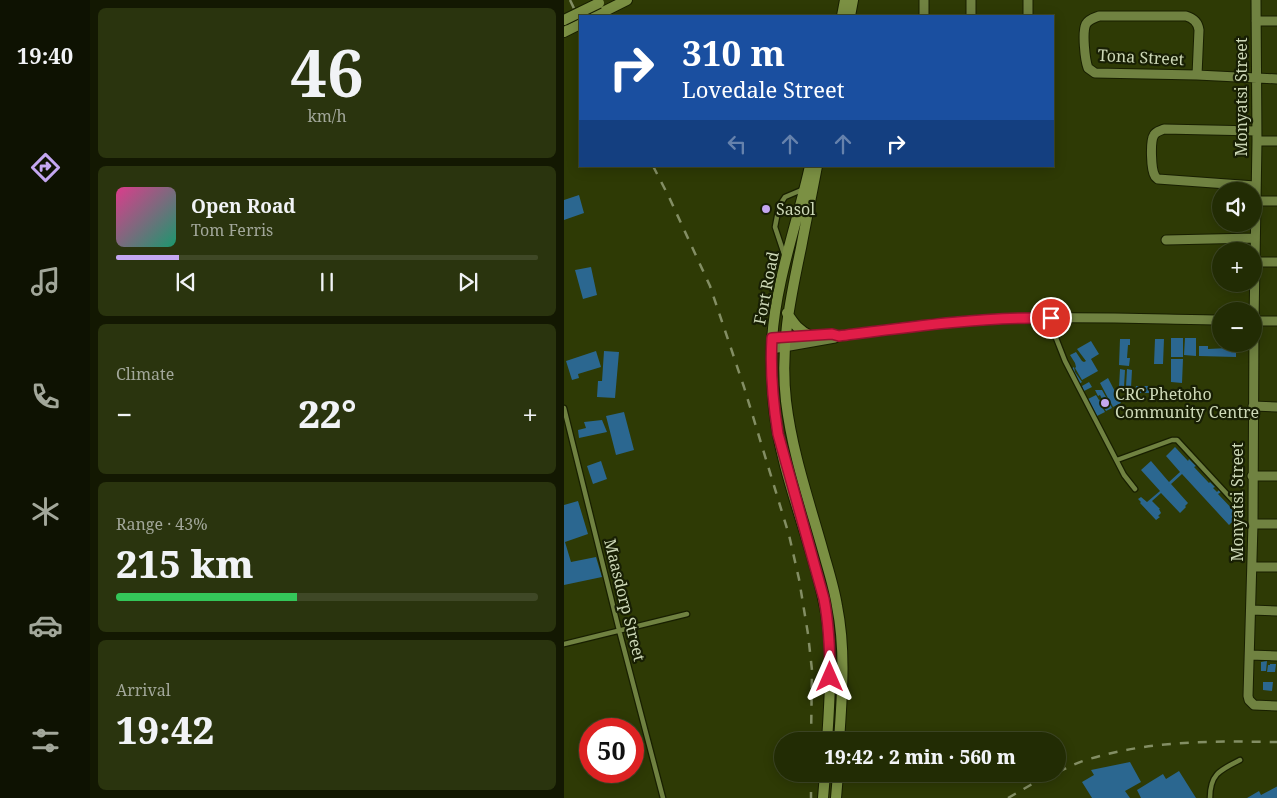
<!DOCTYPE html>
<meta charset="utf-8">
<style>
:root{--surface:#222c04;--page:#2a340e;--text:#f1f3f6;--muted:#a2a79a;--line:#3f4826;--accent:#c4a7f1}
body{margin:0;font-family:"Noto Serif",serif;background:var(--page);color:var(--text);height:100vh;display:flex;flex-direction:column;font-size:19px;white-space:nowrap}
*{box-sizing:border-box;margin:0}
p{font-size:16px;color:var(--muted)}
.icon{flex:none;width:28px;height:28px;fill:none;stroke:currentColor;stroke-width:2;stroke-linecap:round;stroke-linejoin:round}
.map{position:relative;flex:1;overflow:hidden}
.details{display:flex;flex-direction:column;gap:8px;padding:8px;background:#131802;width:474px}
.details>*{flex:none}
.top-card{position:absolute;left:15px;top:15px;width:475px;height:152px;border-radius:0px;box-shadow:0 2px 12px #0003,0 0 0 1px var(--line);background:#1a4fa0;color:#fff;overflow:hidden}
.buttons{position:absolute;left:648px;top:182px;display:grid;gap:10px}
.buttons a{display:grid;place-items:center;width:50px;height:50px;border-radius:50%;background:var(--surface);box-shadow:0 2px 12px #0003,0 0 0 1px var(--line);font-size:25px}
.speed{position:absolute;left:15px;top:718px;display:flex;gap:10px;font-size:25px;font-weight:700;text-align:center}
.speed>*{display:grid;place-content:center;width:65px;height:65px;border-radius:50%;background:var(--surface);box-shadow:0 2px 12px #0003,0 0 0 1px var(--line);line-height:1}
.speed .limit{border:8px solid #d22;background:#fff;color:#111}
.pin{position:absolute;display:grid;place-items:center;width:42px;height:42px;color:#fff;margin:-21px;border:2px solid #fff;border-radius:50%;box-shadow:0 1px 5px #0007}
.me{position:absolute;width:55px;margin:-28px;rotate:0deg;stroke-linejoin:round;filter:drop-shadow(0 0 4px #0008)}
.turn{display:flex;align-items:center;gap:18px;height:105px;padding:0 20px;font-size:22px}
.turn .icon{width:65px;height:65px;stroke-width:2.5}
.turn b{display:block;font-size:35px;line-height:42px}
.lanes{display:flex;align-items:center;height:48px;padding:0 20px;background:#0003;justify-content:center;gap:25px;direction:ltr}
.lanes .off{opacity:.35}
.big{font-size:38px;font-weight:800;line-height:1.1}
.details .widget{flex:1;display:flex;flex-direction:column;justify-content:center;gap:8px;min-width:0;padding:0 18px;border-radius:8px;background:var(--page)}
.details .dial{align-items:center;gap:0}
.dial b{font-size:65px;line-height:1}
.song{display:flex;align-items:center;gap:15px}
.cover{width:60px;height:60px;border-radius:8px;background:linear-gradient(135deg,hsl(330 70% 55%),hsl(160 70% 35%))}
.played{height:5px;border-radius:2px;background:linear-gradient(90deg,var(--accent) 15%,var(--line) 15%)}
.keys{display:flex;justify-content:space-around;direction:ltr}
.heat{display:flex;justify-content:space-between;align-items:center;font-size:28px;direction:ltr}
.charge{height:8px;border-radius:4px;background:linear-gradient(90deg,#34c759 43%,var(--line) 0)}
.trip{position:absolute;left:210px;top:732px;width:292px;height:50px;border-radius:25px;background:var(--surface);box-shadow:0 2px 12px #0003,0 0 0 1px var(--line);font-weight:800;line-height:50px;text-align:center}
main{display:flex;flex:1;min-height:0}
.dock{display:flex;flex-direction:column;width:90px;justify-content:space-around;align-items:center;background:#0e1202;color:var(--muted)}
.dock .icon{width:35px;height:35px}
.dock .selected{color:var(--accent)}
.dock b{font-size:22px;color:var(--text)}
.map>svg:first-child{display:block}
</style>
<main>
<nav class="dock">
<b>19:40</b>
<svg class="icon selected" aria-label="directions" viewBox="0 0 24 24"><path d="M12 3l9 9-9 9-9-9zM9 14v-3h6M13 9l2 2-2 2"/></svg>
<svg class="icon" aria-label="music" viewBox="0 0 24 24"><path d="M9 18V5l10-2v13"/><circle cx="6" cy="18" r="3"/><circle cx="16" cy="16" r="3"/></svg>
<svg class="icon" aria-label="phone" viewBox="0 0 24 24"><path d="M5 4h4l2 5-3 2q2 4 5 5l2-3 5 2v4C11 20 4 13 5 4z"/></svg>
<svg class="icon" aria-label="climate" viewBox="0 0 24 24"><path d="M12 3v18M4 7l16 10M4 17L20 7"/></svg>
<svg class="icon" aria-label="car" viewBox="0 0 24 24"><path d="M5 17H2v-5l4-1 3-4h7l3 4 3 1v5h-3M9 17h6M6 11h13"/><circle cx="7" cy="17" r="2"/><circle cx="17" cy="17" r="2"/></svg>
<svg class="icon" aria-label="filters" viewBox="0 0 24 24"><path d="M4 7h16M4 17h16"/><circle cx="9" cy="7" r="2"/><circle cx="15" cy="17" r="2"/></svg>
</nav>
<section class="details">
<div class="widget dial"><b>46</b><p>km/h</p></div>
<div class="widget">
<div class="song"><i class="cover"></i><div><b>Open Road</b><p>Tom Ferris</p></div></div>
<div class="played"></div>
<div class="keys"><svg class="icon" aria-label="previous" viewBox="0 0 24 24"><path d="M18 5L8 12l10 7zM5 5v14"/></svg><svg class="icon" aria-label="pause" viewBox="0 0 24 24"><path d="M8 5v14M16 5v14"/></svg><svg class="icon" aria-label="next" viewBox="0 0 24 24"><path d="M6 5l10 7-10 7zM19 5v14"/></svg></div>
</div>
<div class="widget"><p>Climate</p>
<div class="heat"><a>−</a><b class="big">22°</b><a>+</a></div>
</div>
<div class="widget"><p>Range · 43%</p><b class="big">215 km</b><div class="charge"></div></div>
<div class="widget"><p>Arrival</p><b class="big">19:42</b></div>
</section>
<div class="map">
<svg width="714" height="798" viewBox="0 0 714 798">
<rect width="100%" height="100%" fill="#2e3a05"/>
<path fill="#2b6790" d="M15 195 20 213 0 220V200Z
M27 267 33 295 19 299 11 270Z
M607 338H619V357H607Z
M621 338H632V356L620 355Z
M556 339H566V345H564L563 358H566L565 366 555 365Z
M591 339H600L599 364H590Z
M527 341 535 354 527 359 534 371 518 380 511 368 512 367 511 363 506 355 512 352 518 361 520 362 522 361 513 349Z
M635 346H644V349L664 348V347H672V357L635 356Z
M32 351 37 367 14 374 15 378 8 380 2 361Z
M40 351 55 352 51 398 33 397 34 381H38Z
M607 359H619L618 383 607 382Z
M510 367 511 372 518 382 515 384 507 369Z
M556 369 561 370 560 387H555Z
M563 369 568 370 567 388 562 387Z
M544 378 557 403 549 407 547 403 546 404 548 408 542 411 539 406 538 407 541 412 533 416 524 399 532 395 535 400 538 399 536 395 534 396 531 390H538L542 397 544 398 536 383Z
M525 382 528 387 520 391 518 386Z
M572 386H588V393H571Z
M60 412 70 450 52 455 42 416Z
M38 420 43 432 15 438 14 430 22 428 20 422Z
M611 447 624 461 625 459 632 466 630 467 645 483 646 482 651 487 649 488 653 492 655 490 657 492 654 494 673 514 670 517 671 519 665 525 618 474 607 484 624 503 621 506 622 507 616 513 597 493 588 501 596 509H595L597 513 594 516 596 517 592 520 576 503 577 502 574 499 577 497 583 502 596 491 577 470 587 461 605 482 616 472 602 456Z
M37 461 43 479 29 484 23 466Z
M14 501 24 534 1 542 7 562 32 557 38 577 0 585V505Z
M703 661 702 671H697V662Z
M706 664H712L711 672H703L704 665H706Z
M699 682H709L708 691 699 690Z
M566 762 577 782 561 791 566 798H528L518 782 530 775 527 770Z
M615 771 632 798H577L573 790 599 774 602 779Z
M714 786V798H683L695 791 697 795Z"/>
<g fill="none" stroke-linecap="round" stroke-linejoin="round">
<defs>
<path id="lane" d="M220 254 211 227 215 206 221 197 240 189
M487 318 490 333 501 361 560 475 571 489
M0 408 55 630 99 798
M553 460 608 440H613L675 507 676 514
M0 644 123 614
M646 798C646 774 656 770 676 760"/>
<path id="street" d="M692 0 693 141 690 321 689 524 684 696 685 700 690 705 714 706
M360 16V0
M407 16V0
M464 16V0
M692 21H714
M633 75 635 30C634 22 629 18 622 16H535C530 18 525 19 522 24 518 32 521 60 524 68L531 73 633 75 714 79
M693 141H714
M691 186 594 179C593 178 591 177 591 176 587 170 586 141 590 135 592 131 596 131 600 129L692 131
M691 201H714
M602 240 691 238
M691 262H714
M689 321H714
M208 339 268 334 275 336C329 329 384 321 438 319 511 316 584 319 656 320
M207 349 220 347 271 338
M689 406 714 407
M688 476H714
M689 524H714
M688 567H714
M687 610 714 611
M686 655 714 656"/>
<path id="secondary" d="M31 16 63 0
M278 16 281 0
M286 16 289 0
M0 32 16 24
M246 166C233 224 212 280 208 340 206 362 208 385 210 408 217 472 245 535 259 598 270 645 266 694 263 741
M253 166C248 193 242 221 237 248 226 300 216 347 222 401 228 452 245 501 259 551 264 569 270 587 273 606 282 651 278 696 275 741
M223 313C230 324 235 331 247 336
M259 798 261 774
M272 798 274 774"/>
</defs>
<use href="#lane" stroke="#181f00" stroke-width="7"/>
<use href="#street" stroke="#181f00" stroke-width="11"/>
<use href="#secondary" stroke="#181f00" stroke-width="12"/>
<use href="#lane" stroke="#708241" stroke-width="4.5"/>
<use href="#street" stroke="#708241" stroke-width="9"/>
<use href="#secondary" stroke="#7b9043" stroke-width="10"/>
<path stroke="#838e64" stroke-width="2.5" stroke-dasharray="9 9" stroke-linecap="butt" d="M6 0 16 21
M89 166 105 197 146 286 180 387 225 535 235 579 244 634 248 670 247 741
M494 772C503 768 512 763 522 760 586 740 648 741 714 742
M247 774V798
M444 798 470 783 490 774"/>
<defs>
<path id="secondary-bridge" d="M0 20 35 3"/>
</defs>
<use href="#secondary-bridge" stroke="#181f00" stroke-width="12" stroke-linecap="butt"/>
<use href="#secondary-bridge" stroke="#7b9043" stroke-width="10"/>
</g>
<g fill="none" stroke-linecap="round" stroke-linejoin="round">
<defs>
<path id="route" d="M266 677C266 651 265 625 260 599L214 434C209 403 206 370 208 338L268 334 275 336C345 327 416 317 487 318"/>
</defs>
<use href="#route" stroke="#92132f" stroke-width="12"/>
<use href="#route" stroke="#e11d48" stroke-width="9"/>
</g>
<g fill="#c4a7f1" stroke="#181f04" stroke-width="2">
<circle cx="202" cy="209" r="5"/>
<circle cx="541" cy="403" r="5"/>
</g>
<g text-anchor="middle" stroke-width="4.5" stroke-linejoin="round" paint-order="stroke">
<g font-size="16" fill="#cdd8b7" stroke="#181f04">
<text transform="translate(577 57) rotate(3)" y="6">Tona Street</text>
<text transform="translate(677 97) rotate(-90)" y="6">Monyatsi Street</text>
<text transform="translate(202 288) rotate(-79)" y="6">Fort Road</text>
<text transform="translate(673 502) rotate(-90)" y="6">Monyatsi Street</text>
<text transform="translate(61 600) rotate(76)" y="6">Maasdorp Street</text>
</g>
<g font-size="16" fill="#cdd8b7" stroke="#181f04" text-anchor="start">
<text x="212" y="215">Sasol</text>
<text x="551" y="400">CRC Phetoho<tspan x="551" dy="18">Community Centre</tspan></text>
</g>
</g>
</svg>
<div class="buttons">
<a><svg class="icon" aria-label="sound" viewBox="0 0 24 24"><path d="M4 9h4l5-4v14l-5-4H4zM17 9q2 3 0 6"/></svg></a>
<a>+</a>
<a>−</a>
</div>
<div class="speed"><div class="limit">50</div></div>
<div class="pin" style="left:487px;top:318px;background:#d93025"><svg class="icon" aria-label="arrive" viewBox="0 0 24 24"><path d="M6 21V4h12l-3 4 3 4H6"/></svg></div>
<svg class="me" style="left:266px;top:677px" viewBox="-20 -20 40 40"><path d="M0-17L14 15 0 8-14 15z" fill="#e11d48" stroke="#fff" stroke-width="4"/></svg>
<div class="trip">19:42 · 2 min · 560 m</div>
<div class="top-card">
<div class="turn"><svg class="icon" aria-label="right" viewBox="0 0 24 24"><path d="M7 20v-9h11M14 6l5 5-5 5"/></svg><div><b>310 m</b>Lovedale Street</div></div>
<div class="lanes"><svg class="icon off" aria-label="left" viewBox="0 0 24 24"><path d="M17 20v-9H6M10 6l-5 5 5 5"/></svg><svg class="icon off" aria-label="ahead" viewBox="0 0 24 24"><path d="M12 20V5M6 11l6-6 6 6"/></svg><svg class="icon off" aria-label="ahead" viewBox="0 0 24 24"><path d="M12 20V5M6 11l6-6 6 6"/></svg><svg class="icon" aria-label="right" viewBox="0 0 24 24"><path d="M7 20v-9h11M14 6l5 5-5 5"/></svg></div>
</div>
</div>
</main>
